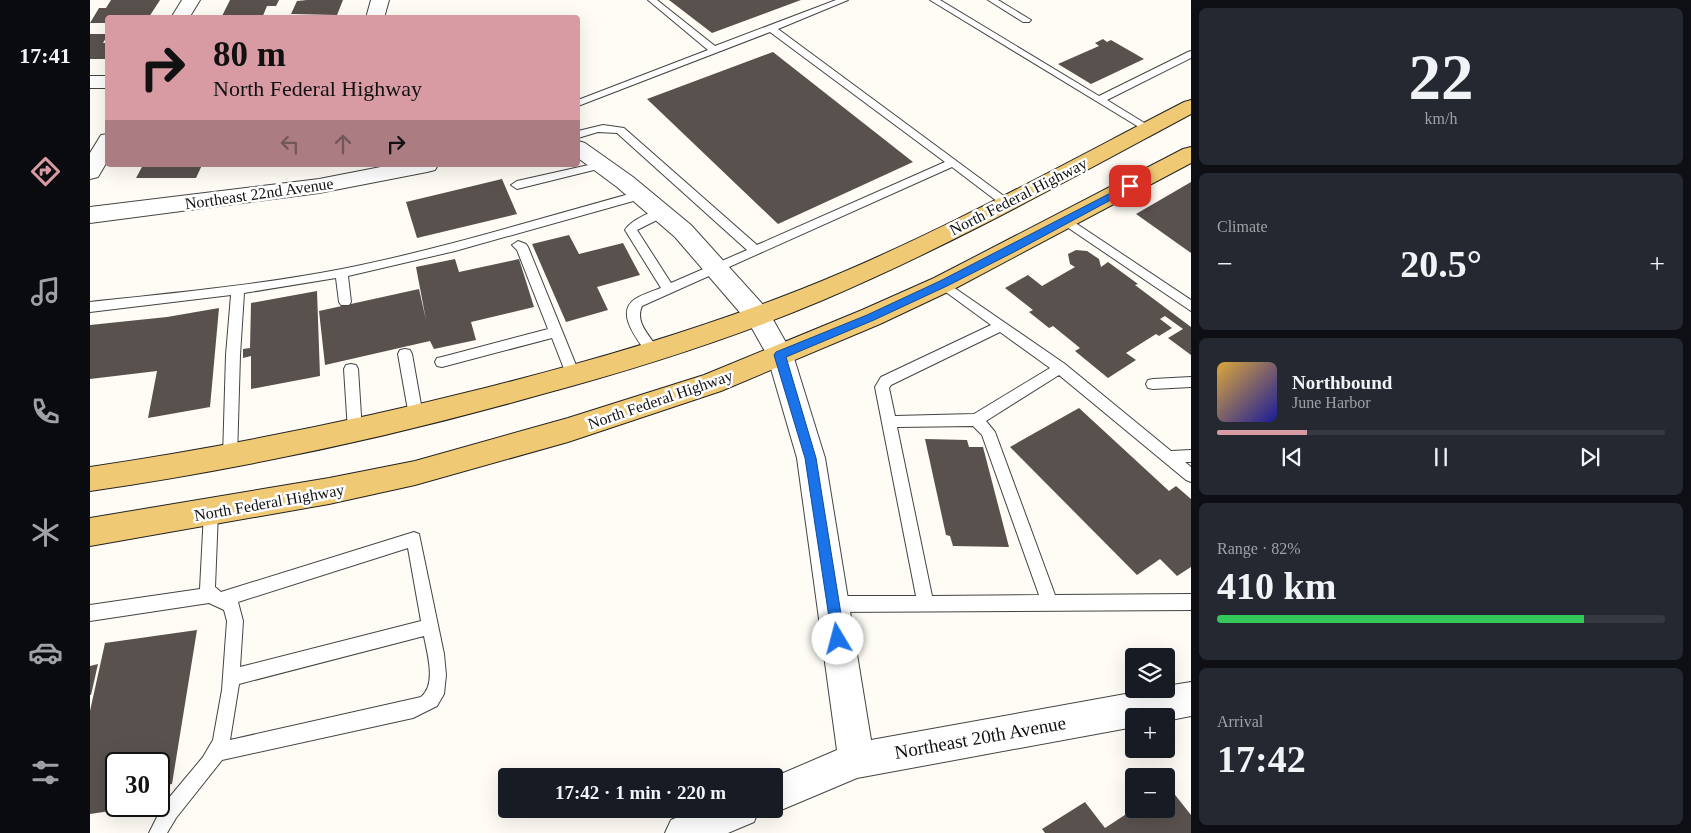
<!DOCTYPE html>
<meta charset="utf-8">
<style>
:root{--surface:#171b24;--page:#242831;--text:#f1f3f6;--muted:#9ea1a6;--line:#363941;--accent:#d89ba4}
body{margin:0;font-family:Georgia,serif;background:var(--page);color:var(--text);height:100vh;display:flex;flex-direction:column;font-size:19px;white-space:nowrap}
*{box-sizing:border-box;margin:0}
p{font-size:16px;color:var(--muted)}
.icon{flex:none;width:28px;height:28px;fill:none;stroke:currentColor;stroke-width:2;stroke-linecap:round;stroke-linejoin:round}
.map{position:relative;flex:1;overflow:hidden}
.panel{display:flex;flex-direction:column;gap:8px;padding:8px;background:#0d0f14;width:500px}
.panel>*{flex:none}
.hud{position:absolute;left:15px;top:15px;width:475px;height:152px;border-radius:5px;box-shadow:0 5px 20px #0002;background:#d89ba4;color:#111;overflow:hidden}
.buttons{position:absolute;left:1035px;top:648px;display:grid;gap:10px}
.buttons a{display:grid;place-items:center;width:50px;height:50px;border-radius:5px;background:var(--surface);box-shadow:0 5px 20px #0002;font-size:25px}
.speed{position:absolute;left:15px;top:752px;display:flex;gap:10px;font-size:25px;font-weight:700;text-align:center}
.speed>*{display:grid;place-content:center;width:65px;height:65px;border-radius:50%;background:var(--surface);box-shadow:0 5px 20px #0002;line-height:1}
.speed .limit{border:2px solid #111;border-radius:8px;background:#fff;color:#111}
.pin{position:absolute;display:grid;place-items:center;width:42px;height:42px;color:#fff;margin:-21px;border-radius:10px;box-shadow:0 2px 8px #0006}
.me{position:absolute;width:55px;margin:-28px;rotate:352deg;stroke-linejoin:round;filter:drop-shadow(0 0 4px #0008)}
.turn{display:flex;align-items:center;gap:18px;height:105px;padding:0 25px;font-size:22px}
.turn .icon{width:65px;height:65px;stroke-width:2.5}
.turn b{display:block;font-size:35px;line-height:42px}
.lanes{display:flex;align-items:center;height:48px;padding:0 25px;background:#0003;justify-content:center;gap:25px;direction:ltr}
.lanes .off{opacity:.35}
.big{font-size:38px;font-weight:700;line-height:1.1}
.panel .card{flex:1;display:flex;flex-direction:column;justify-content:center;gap:8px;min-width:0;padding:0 18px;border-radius:8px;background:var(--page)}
.panel .dial{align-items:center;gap:0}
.dial b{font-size:65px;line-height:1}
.song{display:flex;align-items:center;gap:15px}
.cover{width:60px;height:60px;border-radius:8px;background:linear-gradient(135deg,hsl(40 70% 55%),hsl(240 70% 35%))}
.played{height:5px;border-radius:2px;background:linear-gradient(90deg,var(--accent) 20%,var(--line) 20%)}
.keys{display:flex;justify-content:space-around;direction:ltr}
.heat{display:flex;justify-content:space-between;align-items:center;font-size:28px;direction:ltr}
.charge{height:8px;border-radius:4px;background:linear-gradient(90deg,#34c759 82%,var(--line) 0)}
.trip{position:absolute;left:408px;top:768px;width:285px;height:50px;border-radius:5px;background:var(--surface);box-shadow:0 5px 20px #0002;font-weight:700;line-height:50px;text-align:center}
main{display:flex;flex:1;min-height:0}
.tab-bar{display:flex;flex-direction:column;width:90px;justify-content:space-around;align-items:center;background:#090b0e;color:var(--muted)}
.tab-bar .icon{width:35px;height:35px}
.tab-bar .selected{color:var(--accent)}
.tab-bar b{font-size:22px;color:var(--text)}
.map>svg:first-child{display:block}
</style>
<main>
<nav class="tab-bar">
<b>17:41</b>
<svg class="icon selected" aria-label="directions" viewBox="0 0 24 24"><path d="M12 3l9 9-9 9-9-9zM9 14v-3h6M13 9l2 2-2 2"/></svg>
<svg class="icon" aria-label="music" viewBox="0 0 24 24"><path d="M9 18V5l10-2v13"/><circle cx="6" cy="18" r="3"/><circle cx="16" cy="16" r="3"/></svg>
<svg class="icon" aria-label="phone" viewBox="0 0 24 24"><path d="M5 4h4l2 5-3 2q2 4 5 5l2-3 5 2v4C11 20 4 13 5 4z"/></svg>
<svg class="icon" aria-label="climate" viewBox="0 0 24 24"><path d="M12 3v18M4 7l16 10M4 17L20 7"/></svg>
<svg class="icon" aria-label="car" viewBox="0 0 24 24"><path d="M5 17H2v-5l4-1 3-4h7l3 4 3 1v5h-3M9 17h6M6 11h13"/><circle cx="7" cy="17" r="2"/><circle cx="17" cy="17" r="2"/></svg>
<svg class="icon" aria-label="filters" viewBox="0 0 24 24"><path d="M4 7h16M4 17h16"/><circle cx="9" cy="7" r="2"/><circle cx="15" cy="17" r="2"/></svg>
</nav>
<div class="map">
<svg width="1101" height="833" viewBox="0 0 1101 833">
<rect width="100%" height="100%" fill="#fefcf5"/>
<path fill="#59514e" d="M21 0H70L59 17 18 18V23H0L9 8H16Z
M140 0H189L186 6H177L172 18H131Z
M217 0H253L247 15 201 14 207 1Z
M579 0H711L622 33Z
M0 34H18L13 43H18V59H0Z
M1013 39 1017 42 1021 40 1054 59 1001 84 968 64 1009 46 1005 43Z
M683 52 823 162 688 224 557 99Z
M53 165H112L106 178H46Z
M412 179 427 214 327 238 316 202Z
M1101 182V253L1046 214Z
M479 235 489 254 533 243 550 275 507 287 518 310 476 322 442 244Z
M986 250 997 251 1009 259 1011 267 1018 262 1048 284 1045 285 1101 327V355L1078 338 1093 329 1075 316 1070 319 1082 328 1069 336 1066 334 1036 353 1046 360 1018 378 985 351 990 348 963 326 959 328 939 312 943 310 915 288 938 275 952 286 985 267 980 264 978 254Z
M365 259 369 272 429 259 444 307 381 322 386 340 344 349 340 341 235 365 229 311 329 289 336 320 326 267Z
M227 291 230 376 161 389V356L153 358V349L160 348 161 303Z
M129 308 120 407 58 418 67 371 0 379V325L77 317Z
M989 408 1079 491 1086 486 1101 499V567L1087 576 1070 559 1047 575 920 447Z
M835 439 877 440 879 447H893L919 547 863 546 860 536 856 535Z
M107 630 82 784 69 786V764H26V806H40V808L0 814V711L15 643Z
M8 664 1 695H0V666Z
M1078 786 1101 815V833H955L952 829 995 802 1015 828 1044 809H1076V787Z"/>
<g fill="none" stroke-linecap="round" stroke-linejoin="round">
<defs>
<path id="lane" d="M558 0H567L625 46 746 0H758L688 29 922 202 916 206 912 205 862 167 552 306C544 324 562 337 569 351L568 355H558C549 341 524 313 545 299 553 294 563 291 571 288L535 230C540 221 565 208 575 210L577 213 575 216 547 230 581 283 657 250 527 133 508 132 488 138V131L513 125 534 128 667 245 855 162 680 32 488 106V100L618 50Z
M840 0H850L1009 96 1098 52 1101 51V58L1017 100 1061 127 1062 129 1061 131 1057 132Z
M898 0H908L941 20 939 22H933Z
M512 162 517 165 516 167 427 189 421 185 427 181Z
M550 191 554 192 556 195 554 198 365 251 258 276 261 302 259 305H251L249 302 246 278 154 293 150 355 147 457 145 461 140 463 135 461 133 457 136 355 141 295 0 312V302C84 293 169 285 252 269 353 249 451 218 550 191Z
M975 216 1101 300V311L971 223 969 220 971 217Z
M428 241 436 244 438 247 490 375 488 379 483 380 478 379 462 338 352 367 347 366 345 362 347 358 352 357 458 329 427 250 422 245Z
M853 280 975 364 1081 451 1101 450V462H1095L1101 467V482L1096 480 969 375 896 421 905 432 965 595 1101 594V610L743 612 737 609 735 604 737 599 743 596H826L785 387 791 377 901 325 849 287 847 284ZM910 332 960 368 884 414 805 416 799 388 801 385ZM883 426 892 435 949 595 842 596 807 427Z
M315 349 320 350 322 354 333 416 331 420 326 422 321 420 319 416 308 354 310 350Z
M261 364 266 365 268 369 272 431 270 435 265 437 260 435 258 431 254 369 256 365Z
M1101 377V387L1063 389 1058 388 1056 384 1058 380 1063 379Z
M121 505 126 507 128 512 125 587 131 592 324 532 329 534 354 654 356 675 354 694 347 706 323 718 132 760 86 818 77 833H59L73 805 113 757 123 740 132 690 137 621 134 610 119 603 0 621V605L110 589 114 512 116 507ZM318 548 331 621 150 667 153 621 148 602ZM334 636C337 653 347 684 331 697L140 740 149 684Z"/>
<path id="street" d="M92 0H110L99 18H81Z
M281 0H299L294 18H276Z
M0 76H18V88H0Z
M18 134V160L8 177 0 179V153L11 135Z
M488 141 495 143 543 177 601 225 677 309 703 355 735 458 781 740 1063 689H1076V686L1101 682V716L1076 721V716H1044V727L767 778 684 813 673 809H684V777L747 750 707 458 677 355 659 323 585 237 527 187 488 158Z
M301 165H348L345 170 337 172 229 193 0 223V207L229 179Z
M607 809H669L664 822 638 833H575L581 820Z"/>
<path id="primary" d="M1101 100V114C980 179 860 246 733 300 641 339 545 369 449 395 301 437 151 469 0 491V467C133 447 264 421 395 388 502 361 608 330 712 289 843 237 968 167 1094 102Z
M1101 147V163L862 290 790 324 631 391 478 442 325 485 239 504 0 546V518L239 478 325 461 478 418 614 375 772 310 844 278 1093 149Z"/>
</defs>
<use href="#lane" stroke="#444" stroke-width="2"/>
<use href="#street" stroke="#444" stroke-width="2"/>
<use href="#primary" stroke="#222" stroke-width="2"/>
<use href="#lane" fill="#fff" fill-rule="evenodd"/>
<use href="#street" fill="#fff" fill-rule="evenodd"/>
<use href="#primary" fill="#f0c974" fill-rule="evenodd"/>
</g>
<path fill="#1a73e8" stroke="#114b97" d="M1040 183 1044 186 1043 188 924 252 857 286 784 320 696 357 726 458 755 639 753 644 748 646 743 644 715 458 684 355 686 352 777 315 850 281Z"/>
<g text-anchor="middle" stroke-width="5" stroke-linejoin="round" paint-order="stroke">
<g font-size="16" fill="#111" stroke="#fff">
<text transform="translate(169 193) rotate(-8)" y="6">Northeast 22nd Avenue</text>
<text transform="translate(928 196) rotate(-27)" y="6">North Federal Highway</text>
<text transform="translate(570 399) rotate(-19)" y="6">North Federal Highway</text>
<text transform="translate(179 502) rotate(-10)" y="6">North Federal Highway</text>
</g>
<g font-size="19" fill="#111" stroke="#fff">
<text transform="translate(890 737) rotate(-10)" y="7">Northeast 20th Avenue</text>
</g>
</g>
</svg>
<div class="buttons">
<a><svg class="icon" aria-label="layers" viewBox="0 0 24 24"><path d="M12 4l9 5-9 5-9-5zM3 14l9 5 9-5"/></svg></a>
<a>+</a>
<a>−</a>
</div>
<div class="speed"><div class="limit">30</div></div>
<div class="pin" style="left:1040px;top:186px;background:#d93025"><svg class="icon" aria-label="arrive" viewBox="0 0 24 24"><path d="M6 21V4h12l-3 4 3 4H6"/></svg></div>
<svg class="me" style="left:748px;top:639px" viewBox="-20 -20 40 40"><circle r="19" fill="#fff"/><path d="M0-13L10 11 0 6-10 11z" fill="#1a73e8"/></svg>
<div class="trip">17:42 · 1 min · 220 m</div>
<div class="hud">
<div class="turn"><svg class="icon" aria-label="right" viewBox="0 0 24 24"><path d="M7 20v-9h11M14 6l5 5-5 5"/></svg><div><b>80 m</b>North Federal Highway</div></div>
<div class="lanes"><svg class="icon off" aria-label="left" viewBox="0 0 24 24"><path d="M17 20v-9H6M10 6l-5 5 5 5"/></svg><svg class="icon off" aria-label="ahead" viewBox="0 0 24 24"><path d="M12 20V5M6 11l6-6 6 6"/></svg><svg class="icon" aria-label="right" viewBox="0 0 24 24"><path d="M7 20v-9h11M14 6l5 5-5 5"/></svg></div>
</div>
</div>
<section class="panel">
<div class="card dial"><b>22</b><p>km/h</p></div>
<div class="card"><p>Climate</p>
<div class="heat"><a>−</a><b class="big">20.5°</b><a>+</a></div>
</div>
<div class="card">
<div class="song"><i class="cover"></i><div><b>Northbound</b><p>June Harbor</p></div></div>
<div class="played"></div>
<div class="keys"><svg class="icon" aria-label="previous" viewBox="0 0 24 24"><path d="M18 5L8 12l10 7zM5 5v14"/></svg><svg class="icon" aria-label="pause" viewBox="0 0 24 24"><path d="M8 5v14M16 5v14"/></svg><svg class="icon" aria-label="next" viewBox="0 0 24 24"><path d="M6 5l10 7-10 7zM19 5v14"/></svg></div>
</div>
<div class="card"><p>Range · 82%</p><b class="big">410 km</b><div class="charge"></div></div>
<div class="card"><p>Arrival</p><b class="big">17:42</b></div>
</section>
</main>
